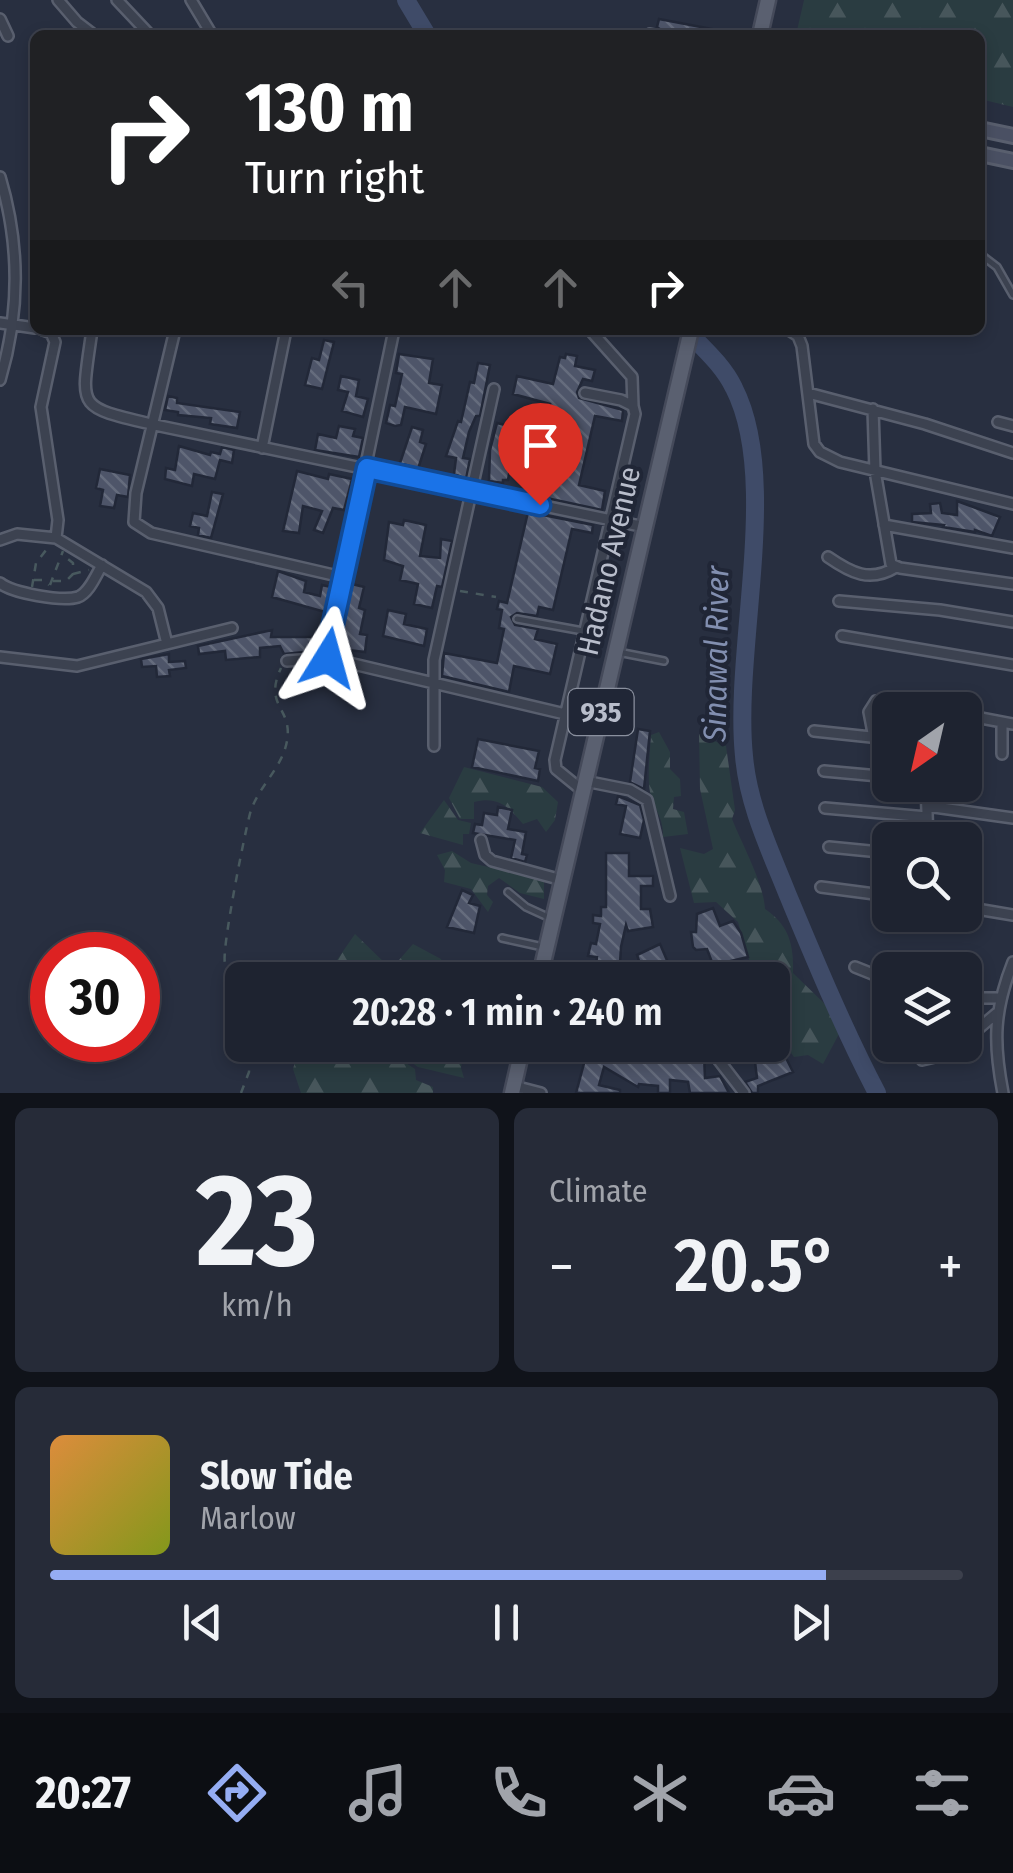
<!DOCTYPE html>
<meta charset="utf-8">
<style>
:root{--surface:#1e2330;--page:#262b38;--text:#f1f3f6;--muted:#a1a4ab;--line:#3c404c;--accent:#95adf3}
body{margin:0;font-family:"Fira Sans Condensed",sans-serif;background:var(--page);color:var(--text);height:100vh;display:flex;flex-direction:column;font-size:38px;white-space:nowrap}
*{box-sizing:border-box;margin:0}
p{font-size:32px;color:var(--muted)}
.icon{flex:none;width:55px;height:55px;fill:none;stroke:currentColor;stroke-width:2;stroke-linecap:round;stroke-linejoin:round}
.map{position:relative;height:1093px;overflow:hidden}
.side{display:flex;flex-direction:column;gap:15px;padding:15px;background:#10131a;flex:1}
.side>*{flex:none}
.top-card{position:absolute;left:30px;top:30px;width:955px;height:305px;border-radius:15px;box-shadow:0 5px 15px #0003,0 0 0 2px var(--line);background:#202124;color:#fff;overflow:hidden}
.needle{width:65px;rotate:214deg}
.buttons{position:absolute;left:872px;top:692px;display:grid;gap:20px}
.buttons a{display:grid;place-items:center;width:110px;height:110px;border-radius:15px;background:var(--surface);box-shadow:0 5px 15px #0003,0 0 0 2px var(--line);font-size:50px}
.speed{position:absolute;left:30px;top:932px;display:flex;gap:20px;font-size:50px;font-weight:700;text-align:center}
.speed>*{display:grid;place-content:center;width:130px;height:130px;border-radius:50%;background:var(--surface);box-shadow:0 5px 15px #0003,0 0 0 2px var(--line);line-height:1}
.speed .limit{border:15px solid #d22;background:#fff;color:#111}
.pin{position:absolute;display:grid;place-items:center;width:85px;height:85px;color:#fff;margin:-102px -42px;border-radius:50% 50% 50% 0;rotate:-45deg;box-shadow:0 0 10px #0007}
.pin .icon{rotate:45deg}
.me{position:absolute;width:110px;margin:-55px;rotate:8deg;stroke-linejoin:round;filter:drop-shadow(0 0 8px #0008)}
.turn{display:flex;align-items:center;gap:35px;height:210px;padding:0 50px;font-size:45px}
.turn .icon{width:130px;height:130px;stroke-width:2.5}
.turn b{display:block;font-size:70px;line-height:85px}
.lanes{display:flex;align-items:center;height:95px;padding:0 50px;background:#0003;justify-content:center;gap:50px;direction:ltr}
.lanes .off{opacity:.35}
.big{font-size:75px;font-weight:600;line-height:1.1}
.side .card{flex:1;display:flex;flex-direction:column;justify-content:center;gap:15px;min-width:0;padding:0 35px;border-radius:15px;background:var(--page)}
.side .dial{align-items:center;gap:0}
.dial b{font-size:130px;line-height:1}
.song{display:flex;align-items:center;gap:30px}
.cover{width:120px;height:120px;border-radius:15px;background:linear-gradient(135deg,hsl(30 70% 55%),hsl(70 70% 35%))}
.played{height:10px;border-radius:5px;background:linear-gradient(90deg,var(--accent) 85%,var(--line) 85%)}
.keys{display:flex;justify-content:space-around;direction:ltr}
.heat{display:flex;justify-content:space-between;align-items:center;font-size:55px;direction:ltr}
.side .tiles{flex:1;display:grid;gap:15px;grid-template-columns:1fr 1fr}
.card:last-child{grid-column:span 2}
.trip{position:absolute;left:225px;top:962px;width:565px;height:100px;border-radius:15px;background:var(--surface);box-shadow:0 5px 15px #0003,0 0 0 2px var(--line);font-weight:600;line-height:100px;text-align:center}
.menu{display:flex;height:160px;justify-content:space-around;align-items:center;background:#0c0e13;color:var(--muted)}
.menu .icon{width:70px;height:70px}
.menu .on{color:var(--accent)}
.menu b{font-size:45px;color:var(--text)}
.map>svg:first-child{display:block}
</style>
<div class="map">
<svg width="1013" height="1093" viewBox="0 0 1013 1093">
<defs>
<pattern id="forest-firs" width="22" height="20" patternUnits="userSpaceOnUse" patternTransform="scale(2.5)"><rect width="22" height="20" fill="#2a3c41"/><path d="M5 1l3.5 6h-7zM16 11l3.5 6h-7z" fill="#47565b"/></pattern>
<pattern id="building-back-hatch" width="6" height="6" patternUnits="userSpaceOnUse" patternTransform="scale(2.5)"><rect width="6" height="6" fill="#4e5569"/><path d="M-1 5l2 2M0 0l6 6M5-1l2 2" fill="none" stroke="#656c7d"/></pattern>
</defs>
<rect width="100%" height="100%" fill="#282f40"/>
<path fill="url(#forest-firs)" d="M804 0H1013V107L980 99V35H796Z
M659 732 670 752V769L680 779 681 796 674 797 673 809 684 812 688 834 663 837C664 815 650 805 649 784 648 768 650 751 651 735Z
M699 734 726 746 735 810 732 819C742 844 764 884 765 909 789 925 794 945 793 973L830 1009 840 1032 823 1064 808 1055 794 1057 787 1047 772 1056 764 1045H772V980H755L738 922 716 902 694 903 680 848 704 854 713 849 700 789Z
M464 767 542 787 558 802 555 820 546 832 537 819 523 824C508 806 498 796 474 802V819H460L449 798Z
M444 800 458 820 471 823 469 834H463V845L420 833Z
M452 851 471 863 544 880V899L520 893 499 878 488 886 487 895 493 902 488 912 471 889 444 882 445 870 437 855Z
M355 934 390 968 389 980H323Z
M413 944 441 959 446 972 445 976 391 980 392 968Z
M300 1045H379L415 1069 416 1080 433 1087V1093H301L293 1069Z
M400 1045H444L463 1055 461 1068 464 1078 418 1067 394 1050Z"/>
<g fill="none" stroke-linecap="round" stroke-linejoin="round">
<path stroke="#3f4b68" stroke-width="18" d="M406 0 427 35
M686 330C703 348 723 365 734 388 781 480 733 649 744 756 748 804 769 848 787 893 815 960 843 1028 877 1093"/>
</g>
<path fill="url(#building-back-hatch)" stroke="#222838" stroke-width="2.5" d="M659 19 722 31 721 35H688L661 30 657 27Z
M324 340 334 342 322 389 305 385 312 358 319 360Z
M399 354 433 359 429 383 442 385 436 414 405 407 401 425 395 426 386 423 390 405 395 406 402 374 396 373Z
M566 354 577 356 575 366 595 370 592 381 583 379 577 392 579 398 623 410 622 421 595 416 579 485 605 491 602 510 528 494 536 462 526 460 532 437 542 440 550 404 513 394 517 376 553 384 560 357 565 358Z
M478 363 490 365 480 416H476L469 432 463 458 470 459 466 479 454 474 456 458 446 456 458 421 461 422 470 382 474 383Z
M341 376 359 380 356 396 368 399 363 417 342 411 348 392 338 390Z
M168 396 177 398V403L240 412 237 428 210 424 211 418 178 415V412L165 410Z
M497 423 517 428 508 480H503V483L489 481 490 450Z
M339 426 355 429 353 436 363 438 359 457 315 450 318 434 336 438Z
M412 427 423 430 420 442 426 444 418 469 400 463Z
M179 446 210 455 211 452 220 454 222 447 234 450 232 463 220 460 215 479 194 474 192 486 165 479 166 468 175 470Z
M100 469 130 475 128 497 117 495 114 508 100 506 103 490 96 488Z
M297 471 328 479 329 474 352 479 344 510 333 508 323 533 314 530 322 511 303 506 299 533 283 531Z
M212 492 223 494 211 538 198 535 199 528 190 526 193 513 207 516Z
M957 501 1000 517 992 536 975 530V532L943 527 944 525 912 522V514L931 513 930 504 940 503 942 513 957 515Z
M528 512 593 525 592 533 572 529 553 610 539 607 537 616 517 613 511 617 515 625 538 629 535 639 557 644 550 674 514 666 509 692 442 676 444 653 497 663 504 629 499 628 502 610 497 609 499 601 507 603Z
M404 520 426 525 420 556 440 558 441 539 452 541 442 587 437 586 432 608 414 604 418 584 400 580 403 566 384 560 389 522 403 525Z
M278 571 306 581 304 592 320 596 322 585 331 587 325 612 272 597Z
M352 584 364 587 359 608 365 610 360 634 367 635 365 652 348 650V643L337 641Z
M388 610 406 614 404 624 427 629 424 646 383 636Z
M272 630 271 637H314L315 651 284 654 280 646 260 648V657L226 660 225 651 199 654 198 646Z
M169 654V662L185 661 186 668 169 670 170 676 157 677 156 666 142 667 141 659Z
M638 729 650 731 644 789 630 782Z
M478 739 539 751 535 768 540 769 538 781 472 767Z
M618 796 640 805 644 820 640 838 620 834 626 806 616 804Z
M498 807 512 810 508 829 526 832 522 854 527 855 525 862 511 858 515 840 473 833 475 824 482 825 484 813 497 815Z
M606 853H629V876H653V886H641V909H650L653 927 628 931 626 925 621 947 619 980 584 979V971L595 972 597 957 588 956 591 943 596 944 600 924 593 923V915L601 916V907H606Z
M462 890 473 895 469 903 480 906 474 933 447 927Z
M713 908 720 926 733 921 741 933 748 957 731 961 737 980H694L715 970 707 949 696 950 693 947 691 932H696L697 914Z
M660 944 669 965 665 967 668 980H658L650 964 641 967 637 955Z
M577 1045H611L609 1053 631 1058 632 1050 651 1052 699 1047 704 1055 705 1078 720 1076 729 1093H690L688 1082 670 1080V1093H658V1086L639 1084 638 1087 604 1067 599 1085 620 1090V1093H576L586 1056 576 1054Z
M766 1050 768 1061 784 1054 793 1072 758 1086V1093H752L745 1082 757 1078 754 1054Z"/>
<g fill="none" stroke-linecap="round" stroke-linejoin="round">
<defs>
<path id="lane" d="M980 254 997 267 1013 295
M517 619 583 631
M618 652 664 661
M508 892 526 907 550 918
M502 938 543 947"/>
<path id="street" d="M58 0 77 22 94 35
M117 0 150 35
M191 0 212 35
M0 19 8 36
M650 34 655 35
M0 177C20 244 20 313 0 380
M0 323 35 328
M43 330 51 333 55 342 41 407 58 520 56 538
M92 330C81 410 74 406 155 425L645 527
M175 330 136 493 134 522 151 533 342 577
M590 330 632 377 633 406
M789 330 798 336 802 346 814 444 820 452 840 462 1013 504
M808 393 925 424 1013 453
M873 409 875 471 891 564 900 568 1013 584
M998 422 1013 426
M262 448 286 330
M884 525 1013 548
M0 540 17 534 56 538 146 592 158 608 167 644
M828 557C851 573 870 583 896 567
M0 583C12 593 62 602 78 597 89 593 96 575 102 565
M839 601 940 610 1013 622
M842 636 1013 665
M0 657 77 666 232 628
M328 658 327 651 394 330
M287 661 328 658 565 714
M965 715 1013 724
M1002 722V754
M814 731 890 739
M874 738 869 712 876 701 941 710
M434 746V660L494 389
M824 771 890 777
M585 781 630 790 647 800 670 896
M926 785 928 840
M583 791 556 769 555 760 635 414 633 406 621 400 585 393
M927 806 1013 818
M825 808 927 817
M481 840 485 855 492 861 562 880
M829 847 890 853
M821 887 890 896
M965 907 1013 915
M855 967 890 981
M965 998H999
M965 1040 997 1013
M707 1045 744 1093
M922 1060 948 1054 961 1045
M514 1086 541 1093
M1003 1093C993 1042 994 1010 1013 962"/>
<path id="secondary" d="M980 129 1013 136
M980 154 1013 161"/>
<path id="primary" d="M760 35 768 0
M539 980 691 330
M512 1093 523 1045"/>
</defs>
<use href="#lane" stroke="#595f6e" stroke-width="10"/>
<use href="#street" stroke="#595f6e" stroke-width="14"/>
<use href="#secondary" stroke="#595f6e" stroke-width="18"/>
<use href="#primary" stroke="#454a5a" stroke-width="19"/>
<path stroke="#48595e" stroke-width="2.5" stroke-dasharray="8 8" stroke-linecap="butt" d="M73 574 89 570
M34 580H43L49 585
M53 581H66L73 574V563L64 556
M50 585 63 551
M32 587 36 563 50 545
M460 591 496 597
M242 988C239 979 227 972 225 963 221 951 246 826 251 810 260 785 282 768 287 741 293 707 263 707 281 668
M241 1093 249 1072 250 1045"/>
<use href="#lane" stroke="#3c4250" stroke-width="5"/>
<use href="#street" stroke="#3c4250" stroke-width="9"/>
<use href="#secondary" stroke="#4a5063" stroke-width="12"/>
<use href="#primary" stroke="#5a6070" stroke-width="14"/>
</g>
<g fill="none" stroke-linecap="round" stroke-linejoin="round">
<defs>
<path id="route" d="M328 658 327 651 367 468 540 505"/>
</defs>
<use href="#route" stroke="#114b97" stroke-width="25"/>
<use href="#route" stroke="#1a73e8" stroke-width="18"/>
</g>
<g text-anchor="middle" stroke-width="8" stroke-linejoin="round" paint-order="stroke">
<rect fill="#202636" stroke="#8a909e" stroke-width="2.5" x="568.5" y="689" width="65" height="46" rx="8"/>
<g font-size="28" font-weight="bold" fill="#b8bdcb">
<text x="601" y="722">935</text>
</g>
<g font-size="30" fill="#b8bdcb" stroke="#202636">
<text transform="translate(609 561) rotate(-77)" y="10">Hadano Avenue</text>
</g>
<g font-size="32" font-style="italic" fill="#828fb0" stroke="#202636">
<text transform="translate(716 654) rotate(-89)" y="11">Sinawal River</text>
</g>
</g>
</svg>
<div class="buttons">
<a><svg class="needle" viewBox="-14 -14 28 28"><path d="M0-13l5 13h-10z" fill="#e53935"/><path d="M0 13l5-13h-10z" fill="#a1a4ab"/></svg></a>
<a><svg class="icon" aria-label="search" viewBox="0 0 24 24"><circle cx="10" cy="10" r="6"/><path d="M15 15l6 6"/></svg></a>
<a><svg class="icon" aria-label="layers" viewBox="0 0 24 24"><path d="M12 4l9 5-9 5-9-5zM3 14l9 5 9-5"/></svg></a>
</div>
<div class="speed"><div class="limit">30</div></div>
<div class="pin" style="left:540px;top:505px;background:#d93025"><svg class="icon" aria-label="arrive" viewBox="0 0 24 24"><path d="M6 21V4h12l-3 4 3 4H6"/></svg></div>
<svg class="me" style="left:328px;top:658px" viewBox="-20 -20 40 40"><path d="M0-17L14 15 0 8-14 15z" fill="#1a73e8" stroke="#fff" stroke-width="4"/></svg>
<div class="trip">20:28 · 1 min · 240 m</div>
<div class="top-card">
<div class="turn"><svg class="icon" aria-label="right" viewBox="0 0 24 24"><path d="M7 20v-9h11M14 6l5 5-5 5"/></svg><div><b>130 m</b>Turn right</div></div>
<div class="lanes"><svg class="icon off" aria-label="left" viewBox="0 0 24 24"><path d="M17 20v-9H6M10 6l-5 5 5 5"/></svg><svg class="icon off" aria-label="ahead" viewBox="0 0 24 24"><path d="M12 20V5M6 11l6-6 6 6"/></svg><svg class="icon off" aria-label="ahead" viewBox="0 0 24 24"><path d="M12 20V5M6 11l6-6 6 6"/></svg><svg class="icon" aria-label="right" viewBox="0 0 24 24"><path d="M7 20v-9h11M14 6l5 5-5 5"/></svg></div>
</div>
</div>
<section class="side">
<div class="tiles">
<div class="card dial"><b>23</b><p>km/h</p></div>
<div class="card"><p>Climate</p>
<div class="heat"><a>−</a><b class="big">20.5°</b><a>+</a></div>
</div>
<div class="card">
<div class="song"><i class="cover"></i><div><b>Slow Tide</b><p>Marlow</p></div></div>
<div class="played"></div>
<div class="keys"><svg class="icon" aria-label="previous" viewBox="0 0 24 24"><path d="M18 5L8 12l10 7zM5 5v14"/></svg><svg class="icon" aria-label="pause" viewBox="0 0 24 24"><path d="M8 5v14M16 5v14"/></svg><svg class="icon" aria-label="next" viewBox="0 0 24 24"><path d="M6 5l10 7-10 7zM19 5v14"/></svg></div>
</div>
</div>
</section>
<nav class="menu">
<b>20:27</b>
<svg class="icon on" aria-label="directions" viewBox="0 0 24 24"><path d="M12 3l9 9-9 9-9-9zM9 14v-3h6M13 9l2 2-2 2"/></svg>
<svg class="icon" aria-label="music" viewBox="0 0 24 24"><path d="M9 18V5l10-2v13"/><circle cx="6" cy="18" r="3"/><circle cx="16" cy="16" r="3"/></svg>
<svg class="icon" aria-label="phone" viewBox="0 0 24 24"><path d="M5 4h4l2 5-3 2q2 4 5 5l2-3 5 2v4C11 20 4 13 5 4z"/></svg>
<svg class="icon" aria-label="climate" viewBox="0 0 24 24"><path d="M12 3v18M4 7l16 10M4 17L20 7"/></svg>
<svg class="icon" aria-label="car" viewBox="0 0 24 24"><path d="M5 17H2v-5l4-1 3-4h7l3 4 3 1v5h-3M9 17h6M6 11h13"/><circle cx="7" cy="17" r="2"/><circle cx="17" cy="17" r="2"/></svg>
<svg class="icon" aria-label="filters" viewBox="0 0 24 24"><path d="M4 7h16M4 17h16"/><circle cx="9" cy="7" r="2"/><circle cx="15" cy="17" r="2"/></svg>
</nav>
